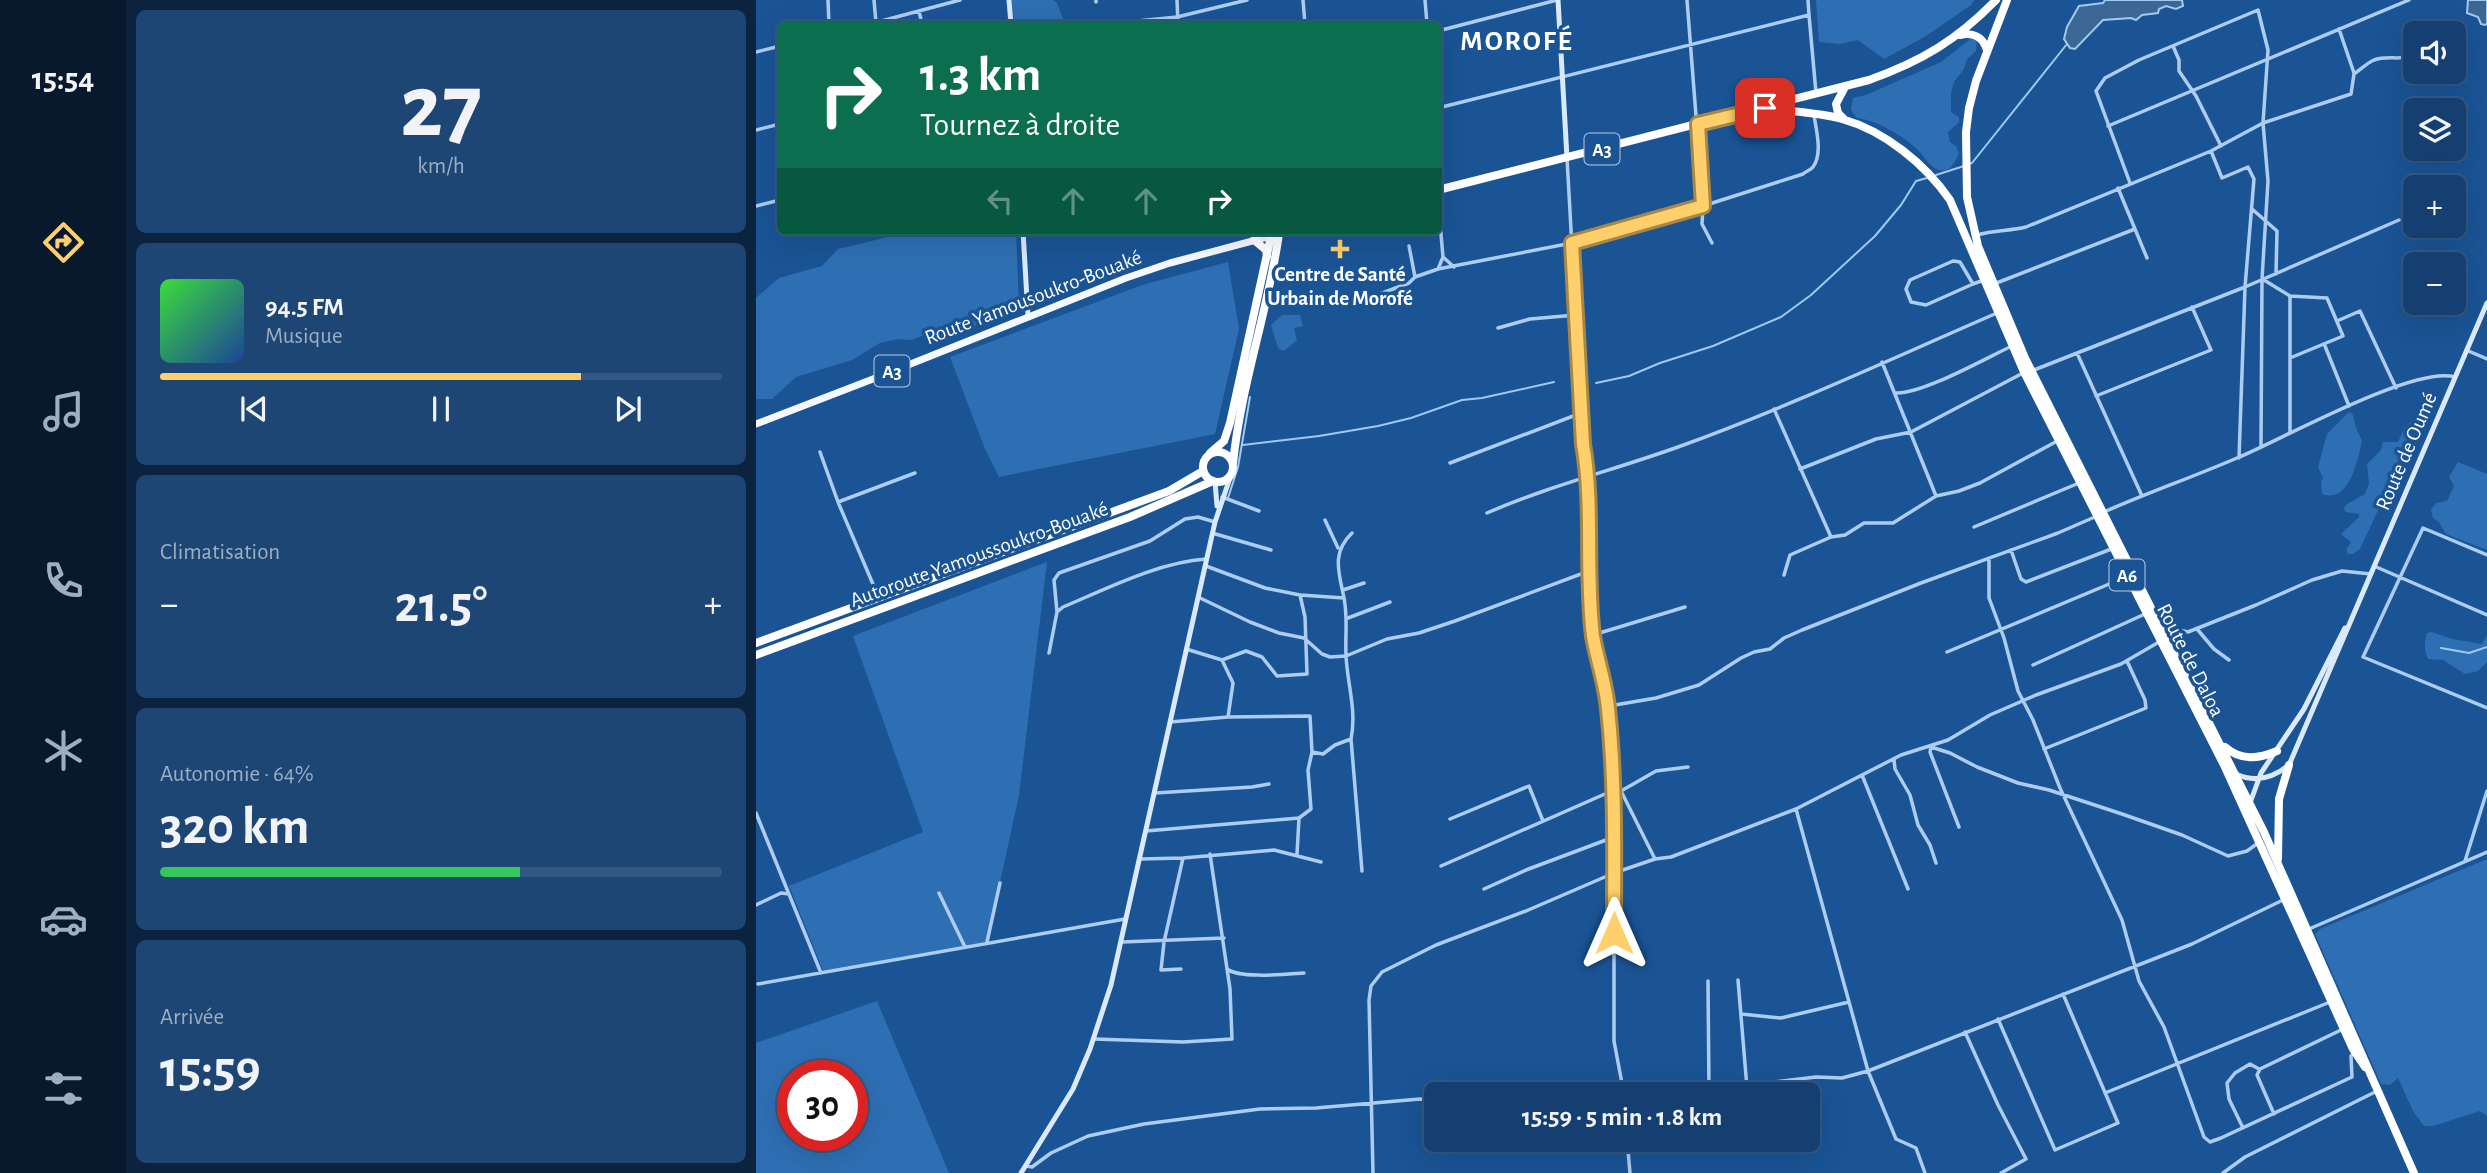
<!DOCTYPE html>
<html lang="fr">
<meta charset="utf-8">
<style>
:root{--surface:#143f70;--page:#1d4675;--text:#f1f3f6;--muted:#9dafc3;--line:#335883;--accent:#ffcf6b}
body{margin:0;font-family:"Alegreya Sans",sans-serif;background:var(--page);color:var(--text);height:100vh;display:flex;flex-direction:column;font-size:26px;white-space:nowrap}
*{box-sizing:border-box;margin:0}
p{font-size:23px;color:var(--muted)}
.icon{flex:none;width:38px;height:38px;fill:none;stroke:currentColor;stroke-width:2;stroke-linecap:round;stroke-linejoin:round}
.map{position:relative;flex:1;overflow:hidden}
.side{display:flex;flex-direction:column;gap:10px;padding:10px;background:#0b233e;width:630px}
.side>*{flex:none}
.top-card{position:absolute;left:21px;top:21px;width:665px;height:214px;border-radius:10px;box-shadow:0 7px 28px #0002,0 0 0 2px var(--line);background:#0b6e4f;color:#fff;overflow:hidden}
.fabs{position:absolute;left:1647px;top:21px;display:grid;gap:14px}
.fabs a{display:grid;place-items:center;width:63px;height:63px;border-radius:10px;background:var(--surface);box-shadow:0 7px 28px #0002,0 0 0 2px var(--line);font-size:35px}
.speed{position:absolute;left:21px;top:1060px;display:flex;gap:14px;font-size:35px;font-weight:700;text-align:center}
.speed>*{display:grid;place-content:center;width:91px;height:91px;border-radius:50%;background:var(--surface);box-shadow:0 7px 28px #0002,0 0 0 2px var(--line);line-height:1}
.speed .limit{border:10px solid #d22;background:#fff;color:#111}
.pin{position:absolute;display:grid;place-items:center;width:60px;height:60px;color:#fff;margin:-30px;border-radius:14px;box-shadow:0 4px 10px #0006}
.me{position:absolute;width:77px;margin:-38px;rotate:0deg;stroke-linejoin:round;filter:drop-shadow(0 0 5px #0008)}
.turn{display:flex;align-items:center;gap:24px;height:147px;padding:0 28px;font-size:32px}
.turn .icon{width:91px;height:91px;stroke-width:2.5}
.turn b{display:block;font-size:49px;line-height:60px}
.lanes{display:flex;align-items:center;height:66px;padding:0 28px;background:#0003;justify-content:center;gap:35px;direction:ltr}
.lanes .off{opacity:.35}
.big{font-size:52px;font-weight:600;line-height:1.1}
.side .tile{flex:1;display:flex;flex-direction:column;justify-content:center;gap:10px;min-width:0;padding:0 24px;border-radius:10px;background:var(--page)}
.side .dial{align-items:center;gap:0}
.dial b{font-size:91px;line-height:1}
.song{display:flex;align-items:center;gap:21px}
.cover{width:84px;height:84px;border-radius:10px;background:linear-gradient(135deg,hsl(120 70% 55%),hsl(220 70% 35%))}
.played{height:7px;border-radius:4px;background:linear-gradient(90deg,var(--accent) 75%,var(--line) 75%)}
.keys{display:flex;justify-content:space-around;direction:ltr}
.heat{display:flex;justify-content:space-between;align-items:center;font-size:38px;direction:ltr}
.charge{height:10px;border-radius:5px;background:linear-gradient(90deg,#34c759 64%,var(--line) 0)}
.trip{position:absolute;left:668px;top:1082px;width:396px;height:70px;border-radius:10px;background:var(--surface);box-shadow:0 7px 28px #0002,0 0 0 2px var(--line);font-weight:600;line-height:70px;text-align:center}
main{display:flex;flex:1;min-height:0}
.tabs{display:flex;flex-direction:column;width:126px;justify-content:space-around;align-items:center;background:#08192d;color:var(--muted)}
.tabs .icon{width:49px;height:49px}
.tabs .current{color:var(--accent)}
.tabs b{font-size:32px;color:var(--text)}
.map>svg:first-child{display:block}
</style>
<main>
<nav class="tabs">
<b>15:54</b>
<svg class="icon current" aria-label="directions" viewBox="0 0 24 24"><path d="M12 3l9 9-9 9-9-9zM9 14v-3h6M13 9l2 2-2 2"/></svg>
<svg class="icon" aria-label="music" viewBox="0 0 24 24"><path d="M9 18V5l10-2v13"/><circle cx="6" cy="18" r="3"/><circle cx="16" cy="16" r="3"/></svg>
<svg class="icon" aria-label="phone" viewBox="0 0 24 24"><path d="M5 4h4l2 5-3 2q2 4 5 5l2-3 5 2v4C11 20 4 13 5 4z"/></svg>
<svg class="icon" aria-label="climate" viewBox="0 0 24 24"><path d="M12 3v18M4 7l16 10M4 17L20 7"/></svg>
<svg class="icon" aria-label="car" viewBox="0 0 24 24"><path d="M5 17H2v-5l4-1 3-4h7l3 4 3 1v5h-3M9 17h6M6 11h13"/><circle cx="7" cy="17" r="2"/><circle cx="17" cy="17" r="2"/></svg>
<svg class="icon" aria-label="filters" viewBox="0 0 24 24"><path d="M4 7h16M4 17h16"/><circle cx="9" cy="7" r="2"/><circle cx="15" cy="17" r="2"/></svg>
</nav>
<section class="side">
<div class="tile dial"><b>27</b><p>km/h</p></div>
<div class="tile">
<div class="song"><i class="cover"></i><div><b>94.5 FM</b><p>Musique</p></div></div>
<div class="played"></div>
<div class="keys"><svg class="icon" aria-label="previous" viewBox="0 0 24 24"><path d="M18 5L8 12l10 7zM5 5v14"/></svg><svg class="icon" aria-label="pause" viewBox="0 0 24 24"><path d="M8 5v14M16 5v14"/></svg><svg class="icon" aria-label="next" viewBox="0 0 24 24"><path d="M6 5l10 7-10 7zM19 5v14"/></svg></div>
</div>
<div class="tile"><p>Climatisation</p>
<div class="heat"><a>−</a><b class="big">21.5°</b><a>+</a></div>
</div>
<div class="tile"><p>Autonomie · 64%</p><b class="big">320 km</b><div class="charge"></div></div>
<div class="tile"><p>Arrivée</p><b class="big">15:59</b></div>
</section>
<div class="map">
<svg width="1731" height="1173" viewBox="0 0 1731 1173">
<rect width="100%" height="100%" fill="#1a5495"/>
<path fill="#2e6fb3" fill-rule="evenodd" d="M256 0H297L301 3 309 24H258Z
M1060 0H1218L1215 5 1170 36 1128 59 1102 40 1084 44 1063 42Z
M1216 38 1221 40 1220 51 1211 59 1208 69 1198 82 1195 93V112L1203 117V122L1192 132 1194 142 1200 146 1203 154C1200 159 1196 169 1190 170 1177 174 1168 155 1160 148 1144 134 1122 121 1101 118L1095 110 1097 98 1110 95 1185 62Z
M157 231H260L263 307 216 327 199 338 189 340 177 331 156 340 142 339 124 343 96 360 40 377 16 399H0V298L23 278 66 266 82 249Z
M472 262 483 329 459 434 243 477 229 449 194 357 386 285Z
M526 315H544L547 326 538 328 541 340 528 351 522 348 515 325Z
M1593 412 1597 415 1600 428 1606 441C1602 458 1594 504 1566 494L1565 482 1567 478 1562 467 1571 434Z
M1654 423 1659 425 1633 491 1637 497 1635 502 1624 506 1604 549 1597 554H1592L1590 550 1595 542 1585 534 1603 517V514L1590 512 1588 508 1591 504 1609 494 1613 484 1611 464 1625 450 1627 442H1642L1649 427Z
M1702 462 1731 474V550L1690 534 1683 522 1677 518 1675 510 1680 503 1691 501 1698 486 1693 477Z
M291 562 263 795 231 942 68 973 33 886 167 832 97 636Z
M1676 632 1696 639 1726 644 1731 635V662L1722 671 1709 674 1687 660 1672 659C1668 649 1668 643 1671 633Z
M1731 859V1116L1724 1111 1677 1126H1668L1657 1111 1642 1078 1634 1085 1625 1084 1559 934 1564 929Z
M121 1001 193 1173H0V1043ZM37 1076H96V1136H37Z"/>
<path fill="#3c6794" stroke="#9fc9f2" stroke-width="2" d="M1349 0H1426L1427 6 1420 9 1410 6 1403 9 1402 13 1386 15 1380 20 1375 18 1347 20 1319 49 1314 48 1308 39 1311 27 1323 6 1347 3Z
M1712 0H1731V24L1729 25 1725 24 1722 17 1711 13Z"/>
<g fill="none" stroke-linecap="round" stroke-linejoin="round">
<path stroke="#9fc9f2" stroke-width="2" d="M1213 164 1216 163 1311 44
M1180 175 1208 166
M840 383 873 376 904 363 957 346 1025 317 1055 295 1119 236 1145 205 1160 181 1171 178
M487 445 563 436 622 426 655 418 706 400 726 398 798 382
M472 498 482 467 494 397
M1685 648 1713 653 1731 647"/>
<path stroke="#accdf0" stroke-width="3.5" d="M72 0 73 24
M118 0 120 23
M340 0V2
M421 0 422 24
M547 0 549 24
M669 0 671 24
M931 0 947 206 946 224 956 243
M163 11 166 24
M1053 15 1060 93
M371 22 421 17 491 0
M114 24 204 0
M1583 29 1598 73
M682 31 801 0
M1417 46 1423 60V71L1440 96 1465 146
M0 52 24 46
M682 108 1053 15 1052 0
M1352 126 1653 0
M0 130 24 124
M1455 151 1466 178 1492 167 1498 179 1489 287 1483 458
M811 158 827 444 832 475 833 571 837 635 852 706 858 790V1041L868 1094
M1374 183 1340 91 1349 78 1383 60 1502 10 1512 50 1507 123 1512 181 1506 279 1505 447
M1362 188 1391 258
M0 206 24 200
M1496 209 1521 231 1520 274
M1221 235C1238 230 1254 231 1270 227L1455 151 1507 123 1595 94 1598 74C1604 70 1611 63 1618 60 1631 55 1646 61 1659 55
M653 246 659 277
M687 257 698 267
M682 269 687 257 682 200
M1508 280 1534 296 1571 298 1587 336 1534 358
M1217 284 1170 305 1155 302 1150 289 1154 280 1197 261 1204 262 1217 284 1228 280
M1238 284 1379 229
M613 298 653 283 659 277 682 269 816 243 947 206 1047 174C1050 171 1055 170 1057 167 1067 154 1060 129 1058 115
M1581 321 1604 311 1640 388
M742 328 774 319 820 315
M1569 346 1593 406
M1710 350 1731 359
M1321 353 1386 496
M1126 362 1180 496
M1278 370 1489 287 1643 220
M1139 393C1165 395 1230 358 1256 346
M1340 396 1455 350 1436 307
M1018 409 1075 537 1089 535 1108 523H1137L1180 496 1203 491 1224 483 1303 440
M1534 433V296
M64 452 82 502 122 596
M694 463 825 413
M1044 469 1120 439 1155 432 1267 373
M466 497 503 511
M82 502 159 473
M1348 512C1391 493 1437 477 1481 458 1525 440 1658 365 1699 377
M731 513C793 486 858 470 922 447 1030 408 1135 359 1241 313
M569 520 582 548
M1218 527 1323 483
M456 533 515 550
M1255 550 1265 579 1270 582 1358 548
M1731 555 1667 528 1607 657 1731 708
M1233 558V598L1248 638 1262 691 1277 720 1304 788 1366 920 1383 981 1408 1027 1448 1137 1454 1142 1465 1138 1596 1077 1595 1056 1597 1054
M450 566 509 588 544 595 549 617 551 674 521 676 506 657 490 651 466 660
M1618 566 1731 615
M1028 575 1034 555 1075 537
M587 590 608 583
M544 595 588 598C592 618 589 635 590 655 591 683 601 710 595 739L606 871
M442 597 494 622 523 633 548 638 566 654 574 657 590 656 631 639 663 633 699 621 833 571
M588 598C583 573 575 553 596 533
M301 612 298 580 303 573 394 541 429 519 442 517 459 522
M592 618 634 602
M1406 626 1432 632 1500 605 1556 580 1586 571 1615 574
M1441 629 1458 649 1473 660
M837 635 929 607
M430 649 466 660 477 683 472 717
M1191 652 1370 577
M293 653 301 612 307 607C350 589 403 562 450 559
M1277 665 1389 614
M853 706 900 698 943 685 985 658 998 652 1014 649 1028 638 1046 630 1165 583 1302 533 1341 516
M1288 749 1390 708 1389 700 1371 661
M556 752 567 754 579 745 595 739
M1138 760 1139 769 1154 795 1162 825 1174 845 1180 863
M1106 775 1152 889
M865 791 899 859
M399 793 496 787 513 784
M1040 809 1112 1071 1140 1139 1160 1148 1169 1173
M0 813 65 973
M694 819 773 786 787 821
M1203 827 1174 752 1175 747 1194 753 1221 767 1262 783 1293 790 1366 814 1426 835 1472 856 1491 851 1502 843
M390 831 543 818 555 809 552 770 556 752 554 716 472 717 414 722
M541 854 543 818
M384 859 427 858 518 850 565 862
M1709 861 1731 791
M685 866 858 790 865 791 900 771 932 767
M728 889 770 870 858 837
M183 893 209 947
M0 905 25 893 33 894
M1553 929 1731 852
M231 942 244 883
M366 942 468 938
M425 969 405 970 408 942 427 858
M471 969C484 979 531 974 548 973
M982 980 991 1088
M952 981 953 1090
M2 984 369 919
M985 1014 1025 1018 1093 1002
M1242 1019 1299 1150 1362 1123 1307 994
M1209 1032 1242 1105 1270 1159 1245 1173
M338 1039 427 1042 476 1039 474 989 454 854
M1504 1069 1587 1029
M1504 1069 1501 1075 1518 1114
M1349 1093 1574 1002
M775 1094 848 1087 868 1092 991 1088 1010 1083 1060 1077 1086 1078 1112 1071 1436 944 1527 900
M1487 1128 1473 1099 1471 1083 1479 1073 1494 1064 1503 1069
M871 1139 874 1173
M270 1166 276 1167 295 1153 332 1136 388 1124 504 1109 560 1108 664 1099 681 1101
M617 1173 613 1000 615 986 626 972 680 945 770 911 858 873 899 859 915 857 1040 809 1145 755 1192 740 1234 715 1280 695 1365 664 1403 642
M1467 1173 1489 1157 1621 1091"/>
<path stroke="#dae9fb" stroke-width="5" d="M253 0 255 24
M802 0 811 158
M267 231 272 316
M459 482 461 506
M1480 774C1499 783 1517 778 1533 765L1731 303
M1494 803 1505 773 1548 709 1589 628
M265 1173 317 1089 334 1049 355 985 459 522 475 475"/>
<path stroke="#f5f9ff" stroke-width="7" d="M0 424 117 379 370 278 414 263 515 236"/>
<path stroke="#fff" stroke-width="8" d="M1251 0 1220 81 1213 108 1210 132 1211 197 1222 246 1269 358 1508 832 1658 1173
M1204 35C1217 32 1227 37 1231 50
M1009 108C1034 112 1061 112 1086 119 1129 131 1169 164 1194 200L1268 372 1469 767 1597 1049 1609 1067
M1088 119 1082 113 1080 104 1089 87
M682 190 1113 80C1166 61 1201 40 1240 0
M498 240 510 250 511 256
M447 467a15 15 0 1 1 30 0a15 15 0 1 1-30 0Z
M454 453 468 441 474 423 515 236 533 231
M477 463C485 385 512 311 523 234
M0 643 413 491 447 471
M0 655 374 517 457 481
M1469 747C1485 761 1502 759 1521 751
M1522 859 1523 799 1533 765"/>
</g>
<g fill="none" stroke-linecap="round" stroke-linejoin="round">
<defs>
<path id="route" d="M858 933C858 859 860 783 852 709 850 684 841 660 837 636 829 572 838 507 827 444L816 243 947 206 942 124 1009 108"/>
</defs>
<use href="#route" stroke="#a68746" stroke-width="18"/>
<use href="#route" stroke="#ffcf6b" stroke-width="12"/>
</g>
<path fill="#ffcf6b" stroke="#1a5495" stroke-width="2.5" d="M580.5 238.5h7v7h7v7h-7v7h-7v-7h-7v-7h7z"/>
<g text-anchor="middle" stroke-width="7" stroke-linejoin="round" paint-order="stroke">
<g fill="#1a5495" stroke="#baccdf" stroke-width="2">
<rect x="828.5" y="133.5" width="35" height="31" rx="5"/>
<rect x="118.5" y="355.5" width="35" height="31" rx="5"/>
<rect x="1353.5" y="559.5" width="35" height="31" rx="5"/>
</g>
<g font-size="19" font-weight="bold" fill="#fff">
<text x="846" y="156">A3</text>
<text x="136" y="378">A3</text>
<text x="1371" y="582">A6</text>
</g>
<g font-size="21" font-weight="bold" fill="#fff" stroke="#1a5495">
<text x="584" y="281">Centre de Santé<tspan x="584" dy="24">Urbain de Morofé</tspan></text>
</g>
<g font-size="21" fill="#fff" stroke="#1a5495">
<text transform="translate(277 297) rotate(-21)" y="7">Route Yamousoukro-Bouaké</text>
<text transform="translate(1650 451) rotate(-67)" y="7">Route de Oumé</text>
<text transform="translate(223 554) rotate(-20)" y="7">Autoroute Yamoussoukro-Bouaké</text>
<text transform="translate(1435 660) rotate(63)" y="7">Route de Daloa</text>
</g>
<g font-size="28" font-weight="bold" letter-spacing="2" fill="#fff" stroke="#1a5495">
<text x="761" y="50">MOROFÉ</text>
</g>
</g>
</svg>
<div class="fabs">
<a><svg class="icon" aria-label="sound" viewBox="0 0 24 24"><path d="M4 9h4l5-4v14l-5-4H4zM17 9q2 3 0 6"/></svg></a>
<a><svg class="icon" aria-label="layers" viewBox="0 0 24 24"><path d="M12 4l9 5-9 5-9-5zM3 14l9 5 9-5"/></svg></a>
<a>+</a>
<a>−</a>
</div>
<div class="speed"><div class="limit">30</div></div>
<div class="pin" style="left:1009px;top:108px;background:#d93025"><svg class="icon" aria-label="arrive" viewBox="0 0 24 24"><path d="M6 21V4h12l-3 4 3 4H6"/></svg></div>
<svg class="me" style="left:858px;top:933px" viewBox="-20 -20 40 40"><path d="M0-17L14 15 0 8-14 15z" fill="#ffcf6b" stroke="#fff" stroke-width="4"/></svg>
<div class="trip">15:59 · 5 min · 1.8 km</div>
<div class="top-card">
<div class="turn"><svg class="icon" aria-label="right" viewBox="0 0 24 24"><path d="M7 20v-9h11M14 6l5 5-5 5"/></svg><div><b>1.3 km</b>Tournez à droite</div></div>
<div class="lanes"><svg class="icon off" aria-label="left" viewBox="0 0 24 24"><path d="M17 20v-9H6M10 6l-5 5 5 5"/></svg><svg class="icon off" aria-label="ahead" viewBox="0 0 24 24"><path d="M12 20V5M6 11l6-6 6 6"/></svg><svg class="icon off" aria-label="ahead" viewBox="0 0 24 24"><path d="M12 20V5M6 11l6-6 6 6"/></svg><svg class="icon" aria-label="right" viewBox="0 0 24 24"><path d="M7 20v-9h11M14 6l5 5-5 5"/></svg></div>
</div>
</div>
</main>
